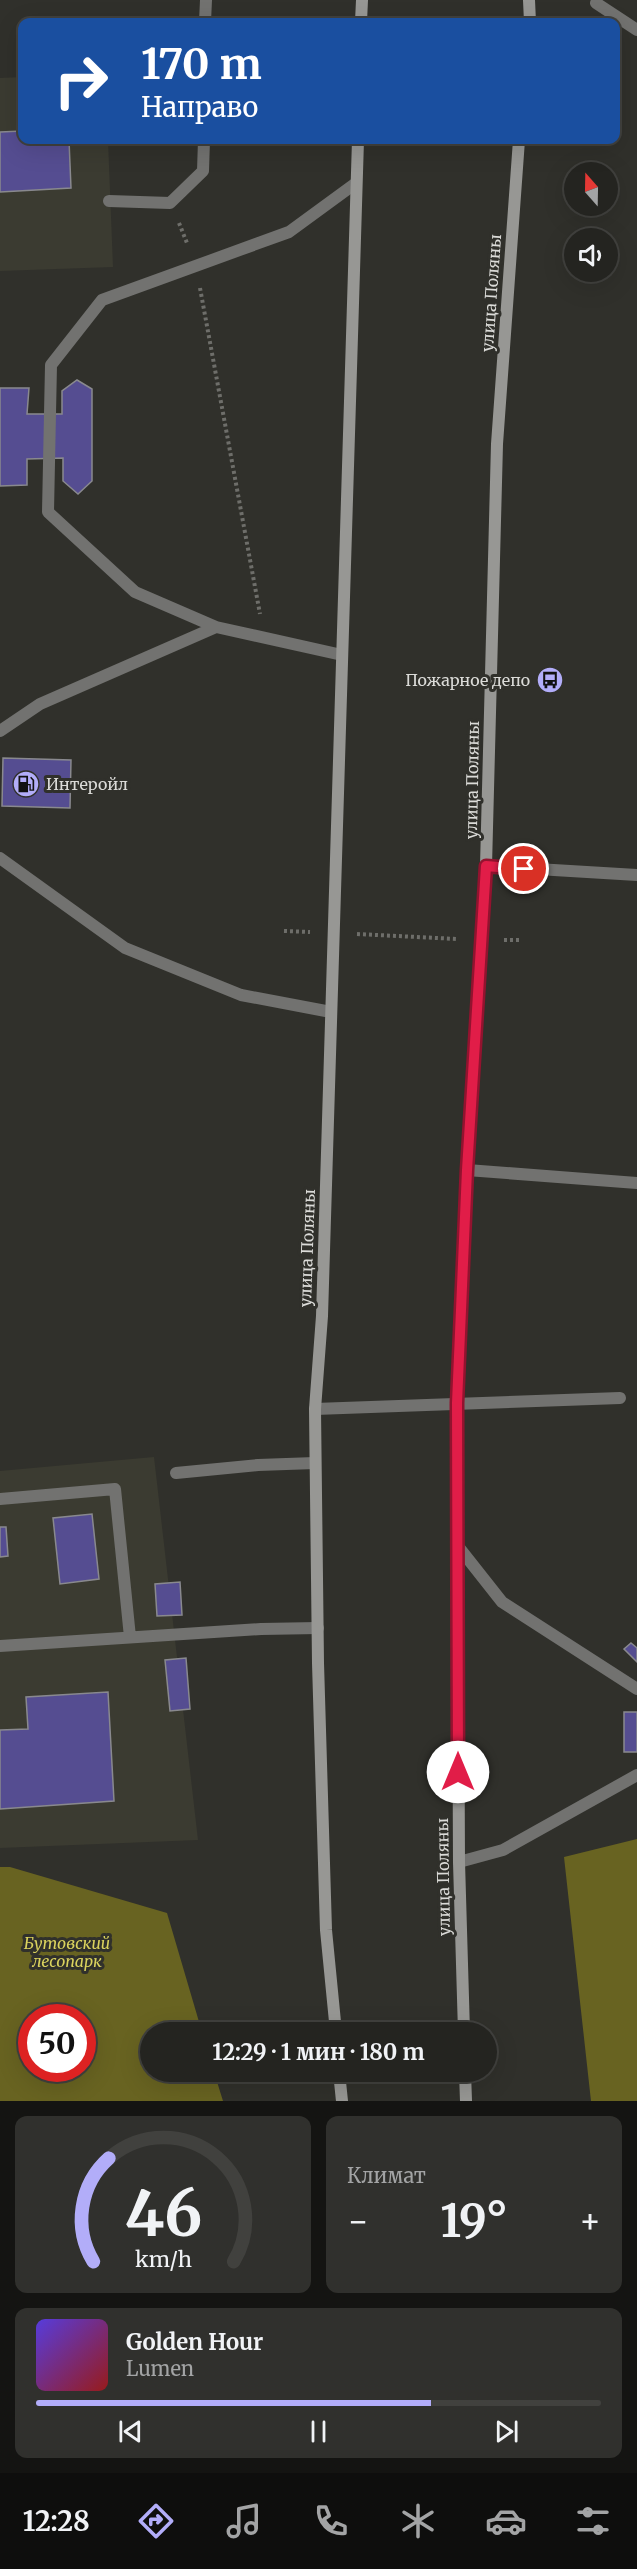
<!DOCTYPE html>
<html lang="ru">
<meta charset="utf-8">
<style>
:root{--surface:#242420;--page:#30302d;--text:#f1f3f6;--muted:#a3a4a5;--line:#41413e;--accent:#b2adf9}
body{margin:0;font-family:Merriweather,serif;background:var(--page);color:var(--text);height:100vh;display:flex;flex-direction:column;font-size:22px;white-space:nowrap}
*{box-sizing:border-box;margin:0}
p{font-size:20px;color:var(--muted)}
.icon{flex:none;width:33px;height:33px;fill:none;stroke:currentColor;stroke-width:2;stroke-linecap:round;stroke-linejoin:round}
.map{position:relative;height:2101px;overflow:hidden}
.side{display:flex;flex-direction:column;gap:15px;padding:15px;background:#141412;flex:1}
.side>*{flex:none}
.guide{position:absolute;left:18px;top:18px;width:602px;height:126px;border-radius:12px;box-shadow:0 6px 24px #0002,0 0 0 2px var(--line);background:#1a4fa0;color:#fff;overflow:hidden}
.needle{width:39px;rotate:340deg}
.buttons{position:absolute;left:564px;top:162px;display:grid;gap:12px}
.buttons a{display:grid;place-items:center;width:54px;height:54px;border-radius:50%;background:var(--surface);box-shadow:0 6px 24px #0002,0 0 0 2px var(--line);font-size:30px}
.speed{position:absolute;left:18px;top:2004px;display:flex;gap:12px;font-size:30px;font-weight:700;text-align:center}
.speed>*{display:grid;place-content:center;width:78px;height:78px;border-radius:50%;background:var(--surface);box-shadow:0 6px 24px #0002,0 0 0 2px var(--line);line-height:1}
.speed .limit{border:9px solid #d22;background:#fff;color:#111}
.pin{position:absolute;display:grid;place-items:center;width:51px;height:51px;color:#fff;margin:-26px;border:3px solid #fff;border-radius:50%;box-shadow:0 2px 6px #0007}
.me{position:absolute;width:66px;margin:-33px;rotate:0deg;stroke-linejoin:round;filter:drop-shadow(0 0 4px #0008)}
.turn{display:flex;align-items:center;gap:21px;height:126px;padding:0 24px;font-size:27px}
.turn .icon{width:78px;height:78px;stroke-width:2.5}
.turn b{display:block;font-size:42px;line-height:51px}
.big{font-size:45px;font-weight:700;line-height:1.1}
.side .card{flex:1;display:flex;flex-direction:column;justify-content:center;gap:9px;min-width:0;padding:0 21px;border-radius:12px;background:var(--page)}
.side .dial{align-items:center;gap:0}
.dial svg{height:156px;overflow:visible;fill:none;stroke:var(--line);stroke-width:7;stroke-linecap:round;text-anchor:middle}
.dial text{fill:var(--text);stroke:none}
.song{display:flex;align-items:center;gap:18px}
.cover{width:72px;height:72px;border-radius:9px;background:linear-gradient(135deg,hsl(250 70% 55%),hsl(0 70% 35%))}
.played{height:6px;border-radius:3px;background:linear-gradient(90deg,var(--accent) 70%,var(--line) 70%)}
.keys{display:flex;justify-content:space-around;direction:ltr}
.heat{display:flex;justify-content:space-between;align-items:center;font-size:33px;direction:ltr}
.side .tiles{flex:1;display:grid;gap:15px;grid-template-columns:1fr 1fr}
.card:last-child{grid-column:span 2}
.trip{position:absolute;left:140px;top:2022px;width:357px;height:60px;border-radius:30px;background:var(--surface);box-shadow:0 6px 24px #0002,0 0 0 2px var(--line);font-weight:700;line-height:60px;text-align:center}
.tab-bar{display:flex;height:96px;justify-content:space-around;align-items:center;background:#0e0e0d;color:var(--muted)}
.tab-bar .icon{width:42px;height:42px}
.tab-bar .current{color:var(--accent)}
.tab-bar b{font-size:27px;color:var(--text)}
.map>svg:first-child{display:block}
</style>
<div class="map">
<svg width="637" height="2101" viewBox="0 0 637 2101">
<rect width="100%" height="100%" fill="#30302b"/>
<path fill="#3b3b31" d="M22 77V140H108L113 267 0 271V78Z
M154 1457 198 1840 0 1848V1471Z"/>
<path fill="#686321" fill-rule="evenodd" d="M637 1839V2101H591L564 1857Z
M0 1867H10L167 1913 202 2032H150V2072H214L223 2101H0ZM32 2018H82V2068H32Z"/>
<path fill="#554d91" stroke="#89898e" stroke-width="1.5" d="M22 131V140H69L71 188 0 192V132Z
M77 380 92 389V481L78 494 63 481V458L27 459V485L0 486V388H29L27 414H62V391Z
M3 758 71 760 70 808 2 806Z
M92 1514 99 1579 60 1584 53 1518Z
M0 1527H6L8 1556 0 1557Z
M180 1582 182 1615 157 1616 155 1584Z
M631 1643 637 1648V1662L624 1649Z
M186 1658 190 1709 170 1711 165 1660Z
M108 1692 114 1801 0 1809V1730L28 1729 26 1697Z
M624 1712H637V1752H624Z"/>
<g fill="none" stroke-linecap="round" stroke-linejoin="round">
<path stroke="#6e6e6a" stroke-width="4" stroke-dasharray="3 3" stroke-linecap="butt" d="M179 223 187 243
M200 288 260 614
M284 931 310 932
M357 934 457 939
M504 940H520"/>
<path stroke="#727270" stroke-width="12" d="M596 3 637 30
M205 22 206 0
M109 201 170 203 203 171 204 140
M342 655 216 627 135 592 48 512 51 365 102 300 289 232 356 183
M0 731 40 704 216 627
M0 858 125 948 241 995 331 1012
M486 866 637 875
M467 1170 637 1183
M315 1409 620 1398
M176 1473 258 1465 315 1463
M0 1499 115 1489 130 1637
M457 1545 502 1602 637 1689
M0 1646 261 1629 318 1628
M459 1862 503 1850 637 1775"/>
<path stroke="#979794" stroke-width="12" d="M529 0 530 22
M361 22 362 0
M336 2032 326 1930 318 1663 315 1409 322 1316 358 140
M464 2032 459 1862 457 1403 467 1170 486 866 497 444 519 140
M339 2072 342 2101
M465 2072 466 2101"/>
</g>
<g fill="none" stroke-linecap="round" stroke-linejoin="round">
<defs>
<path id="route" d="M458 1772 457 1403 467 1170 486 866 524 869"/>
</defs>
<use href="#route" stroke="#92132f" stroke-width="15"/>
<use href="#route" stroke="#e11d48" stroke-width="10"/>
</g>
<defs>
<symbol id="bus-disc" viewBox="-11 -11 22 22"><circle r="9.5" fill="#b2adf9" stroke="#30302b"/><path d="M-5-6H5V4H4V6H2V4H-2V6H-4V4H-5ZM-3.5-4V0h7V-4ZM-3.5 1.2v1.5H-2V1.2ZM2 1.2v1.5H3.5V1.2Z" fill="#111"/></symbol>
<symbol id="fuel-disc" viewBox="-11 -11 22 22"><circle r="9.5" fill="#b2adf9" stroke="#30302b"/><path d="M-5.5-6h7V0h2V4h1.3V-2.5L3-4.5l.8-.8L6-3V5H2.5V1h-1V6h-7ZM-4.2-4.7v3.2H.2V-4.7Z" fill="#111"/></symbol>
</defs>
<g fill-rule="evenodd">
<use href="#bus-disc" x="535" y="665" width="30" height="30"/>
<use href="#fuel-disc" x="11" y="769" width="30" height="30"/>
</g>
<g text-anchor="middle" stroke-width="6" stroke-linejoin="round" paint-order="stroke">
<g font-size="16" fill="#dbdbd8" stroke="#30302b">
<text transform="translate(491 293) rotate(-86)" y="6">улица Поляны</text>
<text transform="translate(472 780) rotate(-89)" y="6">улица Поляны</text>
<text transform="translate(307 1248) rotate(-88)" y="6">улица Поляны</text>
<text transform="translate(443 1877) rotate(-91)" y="6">улица Поляны</text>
</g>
<g font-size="16" fill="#dbdbd8" stroke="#30302b" text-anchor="end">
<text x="530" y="686">Пожарное депо</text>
<text x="46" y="790" text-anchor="start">Интеройл</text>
</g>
<g font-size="16" font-style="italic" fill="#dad25d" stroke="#30302b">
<text x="67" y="1949">Бутовский<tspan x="67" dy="18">лесопарк</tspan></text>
</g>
</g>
</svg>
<div class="buttons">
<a><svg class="needle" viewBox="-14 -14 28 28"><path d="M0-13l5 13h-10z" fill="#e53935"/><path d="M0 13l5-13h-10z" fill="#a3a4a5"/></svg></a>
<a><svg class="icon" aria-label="sound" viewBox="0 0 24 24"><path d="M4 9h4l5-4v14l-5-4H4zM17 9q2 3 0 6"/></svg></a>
</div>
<div class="speed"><div class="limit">50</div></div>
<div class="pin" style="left:524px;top:869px;background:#d93025"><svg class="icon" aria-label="arrive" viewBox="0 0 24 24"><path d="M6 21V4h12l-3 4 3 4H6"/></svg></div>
<svg class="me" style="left:458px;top:1772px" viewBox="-20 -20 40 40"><circle r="19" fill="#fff"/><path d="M0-13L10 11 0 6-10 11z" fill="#e11d48"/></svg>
<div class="trip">12:29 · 1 мин · 180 m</div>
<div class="guide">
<div class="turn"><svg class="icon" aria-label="right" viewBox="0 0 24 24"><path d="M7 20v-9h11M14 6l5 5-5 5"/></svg><div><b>170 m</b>Направо</div></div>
</div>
</div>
<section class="side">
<div class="tiles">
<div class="card dial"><svg viewBox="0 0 100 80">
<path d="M14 69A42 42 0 1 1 86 69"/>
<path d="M14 69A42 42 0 0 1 22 16" stroke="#b2adf9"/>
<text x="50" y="56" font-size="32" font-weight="700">46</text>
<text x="50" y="72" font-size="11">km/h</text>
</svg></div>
<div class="card"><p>Климат</p>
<div class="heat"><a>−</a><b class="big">19°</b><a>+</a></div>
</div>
<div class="card">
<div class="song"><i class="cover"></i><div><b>Golden Hour</b><p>Lumen</p></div></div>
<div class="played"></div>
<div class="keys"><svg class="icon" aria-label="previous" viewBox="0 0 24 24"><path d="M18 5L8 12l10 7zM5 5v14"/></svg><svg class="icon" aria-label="pause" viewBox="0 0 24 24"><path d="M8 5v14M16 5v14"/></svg><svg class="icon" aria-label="next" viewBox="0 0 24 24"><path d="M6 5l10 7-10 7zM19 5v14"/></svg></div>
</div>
</div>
</section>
<nav class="tab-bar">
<b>12:28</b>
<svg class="icon current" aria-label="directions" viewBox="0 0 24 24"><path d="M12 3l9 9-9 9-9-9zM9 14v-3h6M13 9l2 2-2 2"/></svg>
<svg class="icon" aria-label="music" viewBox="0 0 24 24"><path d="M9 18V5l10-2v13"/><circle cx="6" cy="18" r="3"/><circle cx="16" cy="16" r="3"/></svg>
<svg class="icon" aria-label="phone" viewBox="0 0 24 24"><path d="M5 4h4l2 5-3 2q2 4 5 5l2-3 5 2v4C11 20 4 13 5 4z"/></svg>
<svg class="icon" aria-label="climate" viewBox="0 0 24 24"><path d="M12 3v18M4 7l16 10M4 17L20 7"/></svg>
<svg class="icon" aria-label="car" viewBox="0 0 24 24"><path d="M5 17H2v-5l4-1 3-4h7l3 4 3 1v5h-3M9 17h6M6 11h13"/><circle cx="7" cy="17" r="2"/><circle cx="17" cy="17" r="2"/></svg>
<svg class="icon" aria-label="filters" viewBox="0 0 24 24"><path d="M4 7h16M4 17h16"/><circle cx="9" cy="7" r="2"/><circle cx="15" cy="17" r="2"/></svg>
</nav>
